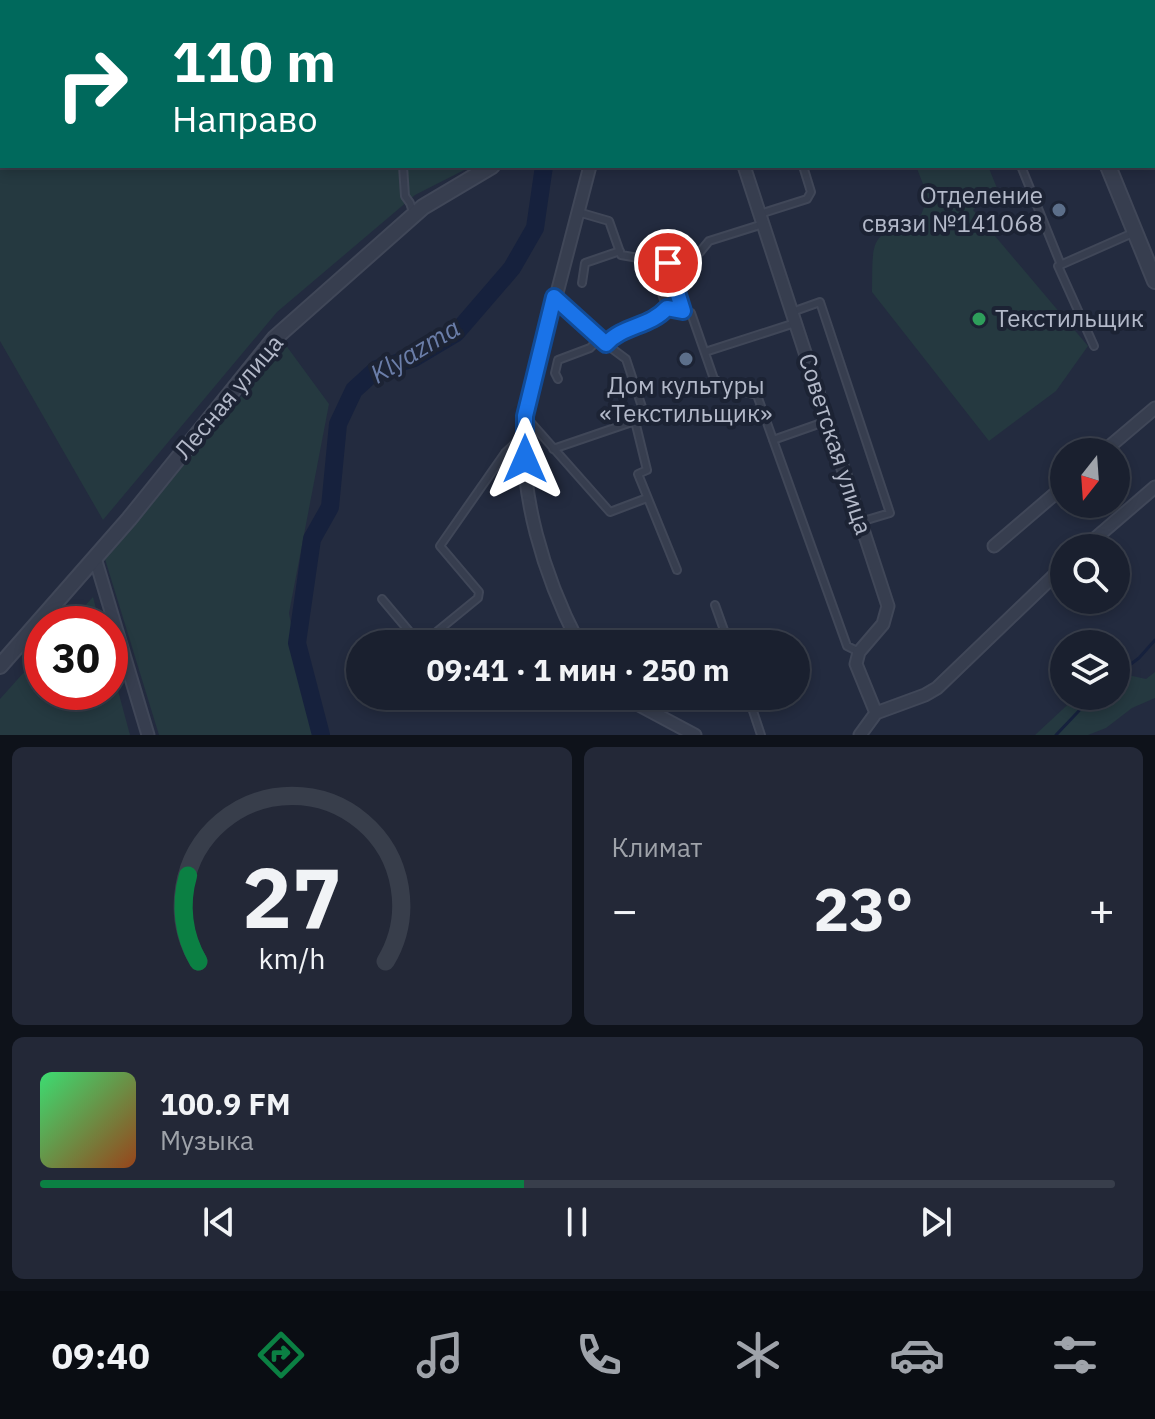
<!DOCTYPE html>
<html lang="ru">
<meta charset="utf-8">
<style>
:root{--surface:#1a202f;--page:#232837;--text:#f1f3f6;--muted:#9fa3aa;--line:#383e4b;--accent:#0b8043}
body{margin:0;font-family:"IBM Plex Sans",sans-serif;background:var(--page);color:var(--text);height:100vh;display:flex;flex-direction:column;font-size:30px;white-space:nowrap}
*{box-sizing:border-box;margin:0}
p{font-size:26px;color:var(--muted)}
.icon{flex:none;width:44px;height:44px;fill:none;stroke:currentColor;stroke-width:2;stroke-linecap:round;stroke-linejoin:round}
.map{position:relative;height:735px;overflow:hidden}
.side{display:flex;flex-direction:column;gap:12px;padding:12px;background:#0e121a;flex:1}
.side>*{flex:none}
.banner{position:absolute;left:0px;top:0px;width:1156px;height:168px;box-shadow:0 4px 12px #0003,0 0 0 2px var(--line);background:#00695c;color:#fff;overflow:hidden}
.needle{width:52px;rotate:197deg}
.buttons{position:absolute;left:1050px;top:438px;display:grid;gap:16px}
.buttons a{display:grid;place-items:center;width:80px;height:80px;border-radius:50%;background:var(--surface);box-shadow:0 4px 12px #0003,0 0 0 2px var(--line);font-size:40px}
.speed{position:absolute;left:24px;top:606px;display:flex;gap:16px;font-size:40px;font-weight:700;text-align:center}
.speed>*{display:grid;place-content:center;width:104px;height:104px;border-radius:50%;background:var(--surface);box-shadow:0 4px 12px #0003,0 0 0 2px var(--line);line-height:1}
.speed .limit{border:12px solid #d22;background:#fff;color:#111}
.pin{position:absolute;display:grid;place-items:center;width:68px;height:68px;color:#fff;margin:-34px;border:4px solid #fff;border-radius:50%;box-shadow:0 2px 8px #0007}
.me{position:absolute;width:88px;margin:-44px;rotate:0deg;stroke-linejoin:round;filter:drop-shadow(0 0 6px #0008)}
.turn{display:flex;align-items:center;gap:28px;height:168px;padding:0 40px;font-size:36px}
.turn .icon{width:104px;height:104px;stroke-width:2.5}
.turn b{display:block;font-size:56px;line-height:68px}
.big{font-size:60px;font-weight:700;line-height:1.1}
.side .tile{flex:1;display:flex;flex-direction:column;justify-content:center;gap:12px;min-width:0;padding:0 28px;border-radius:12px;background:var(--page)}
.side .dial{align-items:center;gap:0}
.dial svg{height:208px;overflow:visible;fill:none;stroke:var(--line);stroke-width:7;stroke-linecap:round;text-anchor:middle}
.dial text{fill:var(--text);stroke:none}
.song{display:flex;align-items:center;gap:24px}
.cover{width:96px;height:96px;border-radius:12px;background:linear-gradient(135deg,hsl(140 70% 55%),hsl(20 70% 35%))}
.played{height:8px;border-radius:4px;background:linear-gradient(90deg,var(--accent) 45%,var(--line) 45%)}
.keys{display:flex;justify-content:space-around;direction:ltr}
.heat{display:flex;justify-content:space-between;align-items:center;font-size:44px;direction:ltr}
.side .tiles{flex:1;display:grid;gap:12px;grid-template-columns:1fr 1fr}
.tile:last-child{grid-column:span 2}
.trip{position:absolute;left:346px;top:630px;width:464px;height:80px;border-radius:40px;background:var(--surface);box-shadow:0 4px 12px #0003,0 0 0 2px var(--line);font-weight:700;line-height:80px;text-align:center}
.tab-bar{display:flex;height:128px;justify-content:space-around;align-items:center;background:#0a0d13;color:var(--muted)}
.tab-bar .icon{width:56px;height:56px}
.tab-bar .current{color:var(--accent)}
.tab-bar b{font-size:36px;color:var(--text)}
.map>svg:first-child{display:block}
</style>
<div class="map">
<svg width="1155" height="735" viewBox="0 0 1155 735">
<rect width="100%" height="100%" fill="#232b3f"/>
<path fill="#253940" d="M0 0 252 2H2V166H472L415 195 277 312 103 520 0 341Z
M916 166H988L997 188 973 210 1088 346 1056 391 989 441 872 292C873 237 868 237 921 215L928 197Z
M285 344 329 404 289 613 306 711 315 735H159L105 559Z
M93 597 100 624H68Z
M42 652V692H110V661L130 735H0V699Z
M1120 664 1128 675 1146 679 1155 672V698L1132 708 1106 728 1088 735H1035L1077 696H1116V665Z"/>
<g fill="none" stroke-linecap="round" stroke-linejoin="round">
<path stroke="#16213d" stroke-width="3" d="M1116 675 1139 658 1155 640
M1056 735 1093 696"/>
<path stroke="#16213d" stroke-width="18" d="M356 0 359 2
M321 735 297 643 312 539 330 507 338 424 354 390 377 369 414 358 456 333 512 268 535 228 544 166"/>
<defs>
<path id="service" d="M611 0 622 2
M840 0V2
M588 2V0
M403 166 405 196 410 203 414 215
M1021 166 1061 265
M578 212 609 221 621 255 650 260 667 308 691 313 714 379 731 389 757 395 847 646 859 652
M760 214 807 199 811 192 803 166
M642 258 643 249 661 243 668 263 700 252 709 241 763 224
M668 263 683 311
M582 283 585 263 620 251
M556 298 599 339 626 359 643 410 635 421 647 470 638 474 677 570
M792 312 820 302 890 513 860 522
M606 344C624 324 650 329 667 308
M1094 346 1058 266 1135 232
M705 352 795 323
M558 379 555 373 558 360 590 348 599 339
M525 416 610 512 647 498
M773 440 827 421
M553 449 635 421
M382 599 414 637 429 638 478 598 479 592 440 546 505 453 523 436
M715 605 729 644
M748 696 761 735"/>
<path id="minor" d="M678 0 679 2
M744 166 888 606 883 624 859 652 856 664 876 713
M1103 452 1155 408
M994 546 1064 486
M1084 548 1155 487
M95 558 148 735
M579 644C544 576 518 494 525 416L590 166
M622 696 695 735
M860 735 876 713 925 695 937 688 1064 566"/>
<path id="tertiary" d="M1037 0 1038 2
M976 2 981 0
M1108 166 1155 281
M0 666 129 519 275 338 423 207 492 166"/>
</defs>
<use href="#service" stroke="#404758" stroke-width="10"/>
<use href="#minor" stroke="#404758" stroke-width="15"/>
<use href="#tertiary" stroke="#404758" stroke-width="18"/>
<use href="#service" stroke="#373e4f" stroke-width="6"/>
<use href="#minor" stroke="#373e4f" stroke-width="11"/>
<use href="#tertiary" stroke="#373e4f" stroke-width="14"/>
</g>
<g fill="none" stroke-linecap="round" stroke-linejoin="round">
<defs>
<path id="route" d="M525 459V416L554 297 606 344C623 325 650 327 667 308L683 311 668 263"/>
</defs>
<use href="#route" stroke="#114b97" stroke-width="20"/>
<use href="#route" stroke="#1a73e8" stroke-width="14"/>
</g>
<g fill="#5c6f8a" stroke="#1c2334" stroke-width="3">
<circle cx="1059" cy="210" r="8"/>
<circle cx="686" cy="359" r="8"/>
</g>
<circle fill="#2e9e5b" stroke="#1c2334" stroke-width="3" cx="979" cy="319" r="8"/>
<g text-anchor="middle" stroke-width="8" stroke-linejoin="round" paint-order="stroke">
<g font-size="24" fill="#b3b9c9" stroke="#1c2334" text-anchor="end">
<text x="1043" y="204">Отделение<tspan x="1043" dy="28">связи №141068</tspan></text>
<text x="995" y="327" text-anchor="start">Текстильщик</text>
<text x="686" y="394" text-anchor="middle">Дом культуры<tspan x="686" dy="28">«Текстильщик»</tspan></text>
</g>
<g font-size="24" fill="#b3b9c9" stroke="#1c2334">
<text transform="translate(229 397) rotate(-50)" y="8">Лесная улица</text>
<text transform="translate(835 444) rotate(72)" y="8">Советская улица</text>
</g>
<g font-size="26" font-style="italic" fill="#6b7ea9" stroke="#1c2334">
<text transform="translate(415 351) rotate(-31)" y="9">Klyazma</text>
</g>
</g>
</svg>
<div class="buttons">
<a><svg class="needle" viewBox="-14 -14 28 28"><path d="M0-13l5 13h-10z" fill="#e53935"/><path d="M0 13l5-13h-10z" fill="#9fa3aa"/></svg></a>
<a><svg class="icon" aria-label="search" viewBox="0 0 24 24"><circle cx="10" cy="10" r="6"/><path d="M15 15l6 6"/></svg></a>
<a><svg class="icon" aria-label="layers" viewBox="0 0 24 24"><path d="M12 4l9 5-9 5-9-5zM3 14l9 5 9-5"/></svg></a>
</div>
<div class="speed"><div class="limit">30</div></div>
<div class="pin" style="left:668px;top:263px;background:#d93025"><svg class="icon" aria-label="arrive" viewBox="0 0 24 24"><path d="M6 21V4h12l-3 4 3 4H6"/></svg></div>
<svg class="me" style="left:525px;top:459px" viewBox="-20 -20 40 40"><path d="M0-17L14 15 0 8-14 15z" fill="#1a73e8" stroke="#fff" stroke-width="4"/></svg>
<div class="trip">09:41 · 1 мин · 250 m</div>
<div class="banner">
<div class="turn"><svg class="icon" aria-label="right" viewBox="0 0 24 24"><path d="M7 20v-9h11M14 6l5 5-5 5"/></svg><div><b>110 m</b>Направо</div></div>
</div>
</div>
<section class="side">
<div class="tiles">
<div class="tile dial"><svg viewBox="0 0 100 80">
<path d="M14 69A42 42 0 1 1 86 69"/>
<path d="M14 69A42 42 0 0 1 10 36" stroke="#0b8043"/>
<text x="50" y="56" font-size="32" font-weight="700">27</text>
<text x="50" y="72" font-size="11">km/h</text>
</svg></div>
<div class="tile"><p>Климат</p>
<div class="heat"><a>−</a><b class="big">23°</b><a>+</a></div>
</div>
<div class="tile">
<div class="song"><i class="cover"></i><div><b>100.9 FM</b><p>Музыка</p></div></div>
<div class="played"></div>
<div class="keys"><svg class="icon" aria-label="previous" viewBox="0 0 24 24"><path d="M18 5L8 12l10 7zM5 5v14"/></svg><svg class="icon" aria-label="pause" viewBox="0 0 24 24"><path d="M8 5v14M16 5v14"/></svg><svg class="icon" aria-label="next" viewBox="0 0 24 24"><path d="M6 5l10 7-10 7zM19 5v14"/></svg></div>
</div>
</div>
</section>
<nav class="tab-bar">
<b>09:40</b>
<svg class="icon current" aria-label="directions" viewBox="0 0 24 24"><path d="M12 3l9 9-9 9-9-9zM9 14v-3h6M13 9l2 2-2 2"/></svg>
<svg class="icon" aria-label="music" viewBox="0 0 24 24"><path d="M9 18V5l10-2v13"/><circle cx="6" cy="18" r="3"/><circle cx="16" cy="16" r="3"/></svg>
<svg class="icon" aria-label="phone" viewBox="0 0 24 24"><path d="M5 4h4l2 5-3 2q2 4 5 5l2-3 5 2v4C11 20 4 13 5 4z"/></svg>
<svg class="icon" aria-label="climate" viewBox="0 0 24 24"><path d="M12 3v18M4 7l16 10M4 17L20 7"/></svg>
<svg class="icon" aria-label="car" viewBox="0 0 24 24"><path d="M5 17H2v-5l4-1 3-4h7l3 4 3 1v5h-3M9 17h6M6 11h13"/><circle cx="7" cy="17" r="2"/><circle cx="17" cy="17" r="2"/></svg>
<svg class="icon" aria-label="filters" viewBox="0 0 24 24"><path d="M4 7h16M4 17h16"/><circle cx="9" cy="7" r="2"/><circle cx="15" cy="17" r="2"/></svg>
</nav>
